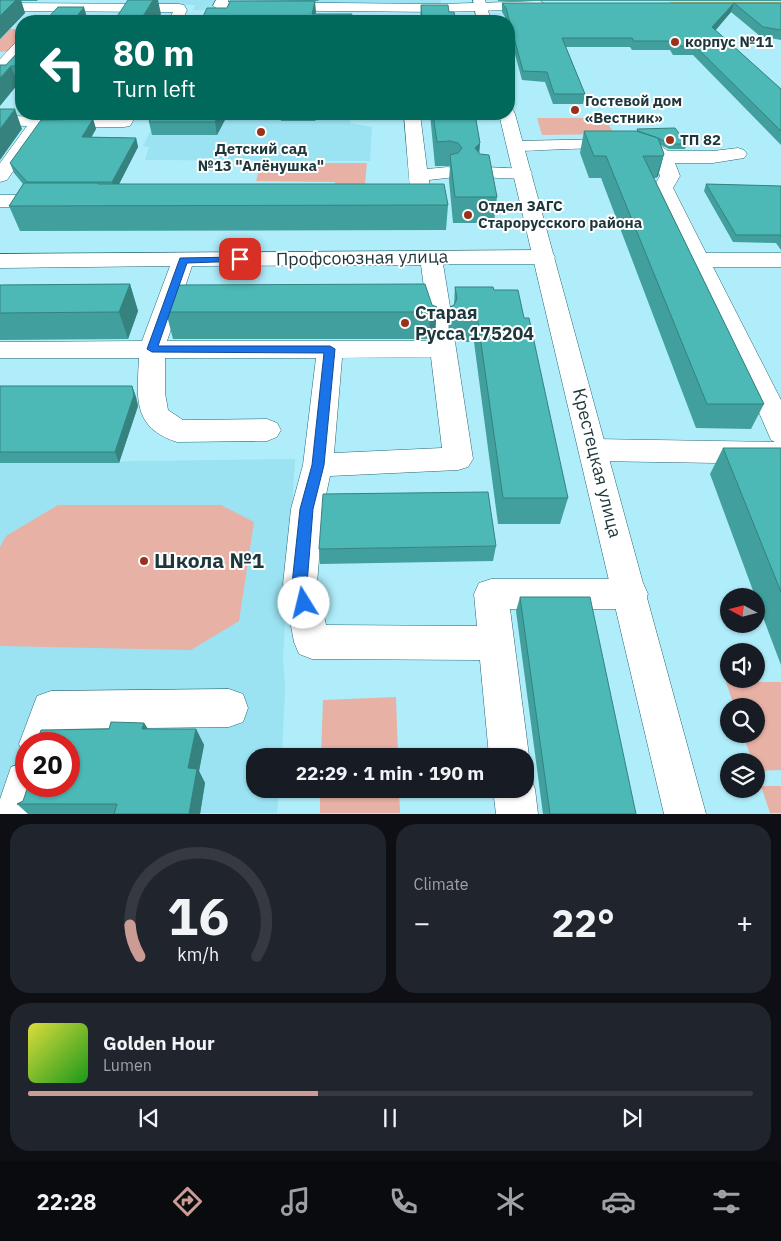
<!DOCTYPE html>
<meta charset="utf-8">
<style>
:root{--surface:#171b24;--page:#20242c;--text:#f1f3f6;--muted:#9ea1a6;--line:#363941;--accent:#ca9c94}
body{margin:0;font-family:"IBM Plex Sans",sans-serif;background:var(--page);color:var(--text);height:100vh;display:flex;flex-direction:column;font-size:19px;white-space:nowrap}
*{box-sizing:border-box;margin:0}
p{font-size:16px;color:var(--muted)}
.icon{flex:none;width:28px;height:28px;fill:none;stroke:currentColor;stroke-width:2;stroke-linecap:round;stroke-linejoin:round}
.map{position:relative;height:814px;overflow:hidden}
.side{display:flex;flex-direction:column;gap:10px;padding:10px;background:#0d0f14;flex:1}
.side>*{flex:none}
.top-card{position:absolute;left:15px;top:15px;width:500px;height:105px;border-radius:20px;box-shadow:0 1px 4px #0004;background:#00695c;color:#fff;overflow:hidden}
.needle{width:32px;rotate:277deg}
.fabs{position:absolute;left:720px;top:588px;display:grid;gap:10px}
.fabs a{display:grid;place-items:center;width:45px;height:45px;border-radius:50%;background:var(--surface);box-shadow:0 1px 4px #0004;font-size:25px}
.speed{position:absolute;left:15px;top:732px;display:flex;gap:10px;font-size:25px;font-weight:700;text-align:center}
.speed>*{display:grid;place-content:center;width:65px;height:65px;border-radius:50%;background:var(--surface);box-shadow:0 1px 4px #0004;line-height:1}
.speed .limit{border:8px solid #d22;background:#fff;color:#111}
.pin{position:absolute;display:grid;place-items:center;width:42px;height:42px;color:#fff;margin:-21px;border-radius:10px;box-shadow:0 2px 8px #0006}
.me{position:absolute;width:55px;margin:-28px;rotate:351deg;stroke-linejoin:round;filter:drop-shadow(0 0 4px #0008)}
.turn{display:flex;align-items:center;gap:18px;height:105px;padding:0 15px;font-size:22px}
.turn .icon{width:65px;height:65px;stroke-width:2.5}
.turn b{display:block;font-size:35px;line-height:42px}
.big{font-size:38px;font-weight:700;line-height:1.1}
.side .widget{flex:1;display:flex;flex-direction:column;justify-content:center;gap:8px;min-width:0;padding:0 18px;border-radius:20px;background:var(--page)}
.side .dial{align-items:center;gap:0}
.dial svg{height:130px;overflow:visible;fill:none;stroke:var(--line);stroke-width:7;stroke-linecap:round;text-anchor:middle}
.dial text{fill:var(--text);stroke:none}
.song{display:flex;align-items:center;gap:15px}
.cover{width:60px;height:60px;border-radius:8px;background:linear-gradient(135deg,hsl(60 70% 55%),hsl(120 70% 35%))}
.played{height:5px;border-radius:2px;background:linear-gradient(90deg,var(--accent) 40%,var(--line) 40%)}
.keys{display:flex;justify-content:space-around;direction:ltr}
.heat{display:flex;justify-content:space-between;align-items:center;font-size:28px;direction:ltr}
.side .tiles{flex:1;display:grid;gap:10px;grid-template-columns:1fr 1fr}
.widget:last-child{grid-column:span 2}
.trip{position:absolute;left:246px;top:748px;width:288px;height:50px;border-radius:20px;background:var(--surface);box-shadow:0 1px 4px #0004;font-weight:700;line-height:50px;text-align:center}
.tab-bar{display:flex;height:80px;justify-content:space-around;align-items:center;background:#090b0e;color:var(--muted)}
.tab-bar .icon{width:35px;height:35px}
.tab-bar .selected{color:var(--accent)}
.tab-bar b{font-size:22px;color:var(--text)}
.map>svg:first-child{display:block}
</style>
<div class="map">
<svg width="781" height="814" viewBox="0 0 781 814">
<rect width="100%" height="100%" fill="#afedfa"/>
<path fill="#9be2f2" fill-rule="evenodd" d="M141 0H441V4L437 12 241 11 193 10 195 5 139 4Z
M154 114H351L350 123 372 127 370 161 145 160 149 147 143 146 154 124Z
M295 459 283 658 285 688 282 756H255V789H279L277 813H0V463ZM26 744H69V786H26Z"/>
<path fill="#e8b1a5" d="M10 29H21V41L12 50 0 52V39Z
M537 118H603L606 120 614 134 542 135Z
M261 163H367L364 193H334L335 182 256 181Z
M58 505H221L254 522 239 621 191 650 0 646V547L6 536Z
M726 682H781V770L756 771V761H752L743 734H756V706H734Z
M396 697 398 756H321L323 700Z
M761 786H781V813H770Z
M320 789H399L400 813H320Z"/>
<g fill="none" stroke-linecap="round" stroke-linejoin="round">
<path fill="#ceb76c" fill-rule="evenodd" d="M670 2H781V4H671Z"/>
<defs>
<path id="minor" d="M216 0H228V2L439 4 540 1 547 5 540 9 439 12 220 10 213 6Z
M0 3 179 4 184 5 187 10 182 21H168L173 12 0 11Z
M21 41V54L5 71 0 73V59L16 42Z
M36 114H52L50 118 119 117 121 114H137L130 126 124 127 43 128 7 180 0 182V163L27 126 0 125V115L33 117Z
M404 114H420L427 169 448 167 455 169 458 173 455 177 429 180 431 197 428 201C416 204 401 204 389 201L386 197 389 193 410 191Z
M612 139C629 140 654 139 668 151H713L738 148 744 150 747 154 744 158 713 163H675L680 176 673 188 706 253H781V267H713L781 400V464L594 461 584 458 579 450 584 442 594 439 775 442 771 440 754 401 653 188 660 176 654 158C633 142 545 151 516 151L510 150 507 146 510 142 516 141Z
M485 167 529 169 532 173 529 177 522 179 478 177 475 173 478 169Z
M0 195H50L57 197 60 201 57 205 50 207H0Z
M544 250 552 252 555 257 552 262 544 264H443L453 325 450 331 441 333 432 331 429 325 421 265 192 266 167 341H430L433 336 442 334 451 336 455 342 473 459 468 467 458 470 330 476 323 509 317 584 326 625 477 626 474 594 479 583 491 579H631L643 583 648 594 643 605 631 609H510L529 756 525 766V756H489L480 660 312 659 299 654 294 642 283 584 291 509 303 465 316 358H165V393L168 410 183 420 267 419 277 423 281 430 277 437 267 441 177 442C132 428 137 397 139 358H0V342L142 341 170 266 0 268V254ZM431 357 442 448 334 453 342 358Z
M229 689 243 694 248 708 243 722 229 727 64 729 59 744H26V759L19 744 37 696 51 691Z
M26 762V786H45L37 814H0V799L11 767Z
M525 773 529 774 535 789 538 814H496L493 789H525Z"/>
<path id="major" d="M473 0H485L491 21H477Z
M509 109 513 110 515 114 706 814H664L499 114H509Z"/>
</defs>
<use href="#minor" stroke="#2a6673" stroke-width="1"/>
<use href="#major" stroke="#2a6673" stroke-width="1"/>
<use href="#minor" fill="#fff" fill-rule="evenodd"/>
<use href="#major" fill="#fff" fill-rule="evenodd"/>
</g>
<path fill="#419f9d" d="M0 0H38L37 1H21L25 13 0 39Z
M237 0H319L318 1H315V14H352V21H201L227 8 306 1Z
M498 0H781V1H498Z
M502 3H781V40L760 36 731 12 715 30 781 89V145L693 55H673L670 50H632L630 47H566L585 94 583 104H553L545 82 522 80 509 32V21H506L505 17 502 12Z
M421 5 449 12 456 21H420Z
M21 49V84H18L6 65Z
M72 114H105L104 115 72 116Z
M153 114H228L217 135H152L149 122Z
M280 114H317L315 121H281Z
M430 114H475L480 143 479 153 497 197 494 223H453L449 180 450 166H435Z
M93 119 96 129 91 137 136 138 138 147 119 184 448 205 446 230 20 231 9 206 23 184 14 173 10 163Z
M637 129 687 144 685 149H669L661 145 664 154 658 176 656 178H654L764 404 751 429 696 428 601 178H589L580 153 584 131H637Z
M706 184 781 186V250L776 243 733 242 704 191Z
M130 284 138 311 128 339 0 340V285Z
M455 287 494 290 524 318 568 498 560 524H498L474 342H457L453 335 448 333 450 307 454 305Z
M432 305 437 307 435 334 429 339H173L166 312Z
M0 386H132L136 397 138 406 119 463H0Z
M723 448H781V665L756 599V596H755L710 474Z
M496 546 493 561 320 564 319 549Z
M520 597 636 814H543L516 611Z
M144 723 148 729H196L204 745 199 771 205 783 200 814H28L17 804 23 801Z"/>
<path fill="#35827f" d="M16 0H21L25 13 0 39V16Z
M153 0H158L161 14 157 21H140Z
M315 1 316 12 314 21 312 14Z
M734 3 731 12 710 37 712 27Z
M84 7 88 21H73Z
M11 66 18 84 0 106V78Z
M15 109 22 129 0 160V129Z
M219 114H228L217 135 215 122Z
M315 114H317L315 121Z
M93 119 96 129 86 147 82 137Z
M136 138 138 147 115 192 112 182Z
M480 143 478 167 475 148Z
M664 154 658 176 656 178 663 156Z
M130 284 138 311 128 339 119 312Z
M437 307 435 334 429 339 430 312Z
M132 386 136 397 138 406 119 463 115 452Z
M144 723 154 738 142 729Z
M196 729 204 745 199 771 205 783 200 814H189L188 768Z"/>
<path fill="#4cb9b6" stroke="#35827f" d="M0 0H16L0 16Z
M128 0H153L140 21H114Z
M230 1H315L312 14H352L350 21H201L207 8H227Z
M502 3H781V30L763 27 734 3 712 27 781 89V131L695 46H675L672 41H634L632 38H562L585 94H554L547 72 523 71 506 8Z
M421 5H448L449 12H454L456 21H422Z
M58 7H84L73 21H45Z
M21 49V66H11L0 78V65H6Z
M0 109H15L0 129Z
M153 114H219L215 122H149Z
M433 114H475L480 143 475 148 480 154 489 155 497 197H455L450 155 458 153 462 148 458 143 450 141 437 142Z
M93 119 82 137 136 138 112 182H27L10 163 41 120Z
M675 128 687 144H670L658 138 638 131 637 129Z
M584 131H636L658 138 664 154 663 156H643L764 404H707L606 156H594Z
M24 183H99L98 184H444L448 205 9 206Z
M706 184 781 186V237L780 235H736Z
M130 284 119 312 0 313V285Z
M425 284 432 305 437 307 430 312H166L175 285Z
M455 287H493L494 290H518L524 318H529L568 498H503L477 315H459L455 308 450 307 454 305 457 299Z
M0 386H132L134 395 115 452H0Z
M723 448H781V592Z
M488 492 496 546 319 549 323 494Z
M520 597H590L636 814H550Z
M111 722 144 723 142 729H196L188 768 197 769 189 814H114L117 804H17L23 801 28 786H69V744H36L41 730 109 729Z"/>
<path fill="#1a73e8" stroke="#114b97" d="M240 257 245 259 244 261 187 263 158 346H330L335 349 324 465 313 509 307 584 311 603 309 608 304 610 299 608 292 584 300 509 312 465 324 353 152 352 147 349 180 258Z"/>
<g fill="#9a311c" stroke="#fff" stroke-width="2">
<circle cx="675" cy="42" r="5"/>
<circle cx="575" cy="110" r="5"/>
<circle cx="261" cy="132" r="5"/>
<circle cx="670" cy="140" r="5"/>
<circle cx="468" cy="215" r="5"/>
<circle cx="405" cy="323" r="5"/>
<circle cx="144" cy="561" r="5"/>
</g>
<g text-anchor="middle" stroke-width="4" stroke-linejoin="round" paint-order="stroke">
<g font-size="15" font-weight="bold" fill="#1e373c" stroke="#fff" text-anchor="start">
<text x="685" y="47">корпус №11</text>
<text x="585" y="106">Гостевой дом<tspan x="585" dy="17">«Вестник»</tspan></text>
<text x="680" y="145">ТП 82</text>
<text x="261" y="154" text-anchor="middle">Детский сад<tspan x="261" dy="17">№13 "Алёнушка"</tspan></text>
<text x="478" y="211">Отдел ЗАГС<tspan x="478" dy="17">Старорусского района</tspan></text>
</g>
<g font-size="18" fill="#1e373c" stroke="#fff">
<text transform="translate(362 258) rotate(-1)" y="6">Профсоюзная улица</text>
<text transform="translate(597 463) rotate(76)" y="6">Крестецкая улица</text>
</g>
<g font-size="18" font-weight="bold" fill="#1e373c" stroke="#fff" text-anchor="start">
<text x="415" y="319">Старая<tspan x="415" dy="21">Русса 175204</tspan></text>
</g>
<g font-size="21" font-weight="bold" fill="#1e373c" stroke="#fff" text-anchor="start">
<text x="154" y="568">Школа №1</text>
</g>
</g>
</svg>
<div class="fabs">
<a><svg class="needle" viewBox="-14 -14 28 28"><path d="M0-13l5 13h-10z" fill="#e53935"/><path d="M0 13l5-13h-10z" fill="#9ea1a6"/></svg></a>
<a><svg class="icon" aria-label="sound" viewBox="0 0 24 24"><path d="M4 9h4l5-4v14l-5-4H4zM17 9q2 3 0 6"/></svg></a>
<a><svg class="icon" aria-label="search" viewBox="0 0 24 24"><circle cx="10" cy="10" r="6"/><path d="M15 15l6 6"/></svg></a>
<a><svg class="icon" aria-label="layers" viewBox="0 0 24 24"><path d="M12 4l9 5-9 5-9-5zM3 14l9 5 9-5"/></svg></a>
</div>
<div class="speed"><div class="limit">20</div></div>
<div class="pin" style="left:240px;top:259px;background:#d93025"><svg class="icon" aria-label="arrive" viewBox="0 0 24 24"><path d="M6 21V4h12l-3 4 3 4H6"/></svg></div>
<svg class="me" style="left:304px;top:603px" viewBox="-20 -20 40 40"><circle r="19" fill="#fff"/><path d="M0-13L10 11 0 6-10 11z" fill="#1a73e8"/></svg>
<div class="trip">22:29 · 1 min · 190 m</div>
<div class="top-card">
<div class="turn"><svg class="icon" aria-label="left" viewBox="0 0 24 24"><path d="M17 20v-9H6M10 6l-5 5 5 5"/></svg><div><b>80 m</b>Turn left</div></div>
</div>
</div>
<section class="side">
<div class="tiles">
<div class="widget dial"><svg viewBox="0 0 100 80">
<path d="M14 69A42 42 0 1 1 86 69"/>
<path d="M14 69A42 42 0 0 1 8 50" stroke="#ca9c94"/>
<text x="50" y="56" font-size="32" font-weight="700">16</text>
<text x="50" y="72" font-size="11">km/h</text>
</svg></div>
<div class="widget"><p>Climate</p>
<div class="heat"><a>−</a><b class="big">22°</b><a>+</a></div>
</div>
<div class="widget">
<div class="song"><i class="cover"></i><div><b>Golden Hour</b><p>Lumen</p></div></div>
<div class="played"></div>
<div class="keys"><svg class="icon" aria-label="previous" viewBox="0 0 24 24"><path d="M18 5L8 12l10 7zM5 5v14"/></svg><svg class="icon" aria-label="pause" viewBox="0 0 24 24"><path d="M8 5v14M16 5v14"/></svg><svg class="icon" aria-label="next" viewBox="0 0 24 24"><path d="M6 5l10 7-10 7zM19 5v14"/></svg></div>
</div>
</div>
</section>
<nav class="tab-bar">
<b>22:28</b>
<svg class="icon selected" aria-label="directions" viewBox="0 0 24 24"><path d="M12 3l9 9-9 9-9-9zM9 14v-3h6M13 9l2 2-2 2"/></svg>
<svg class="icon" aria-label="music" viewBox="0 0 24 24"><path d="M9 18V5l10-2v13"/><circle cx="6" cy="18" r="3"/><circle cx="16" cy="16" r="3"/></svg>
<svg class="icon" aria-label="phone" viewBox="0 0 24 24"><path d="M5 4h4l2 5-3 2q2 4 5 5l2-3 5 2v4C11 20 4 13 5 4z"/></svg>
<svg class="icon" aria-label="climate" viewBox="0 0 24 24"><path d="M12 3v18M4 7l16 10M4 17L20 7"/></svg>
<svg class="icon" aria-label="car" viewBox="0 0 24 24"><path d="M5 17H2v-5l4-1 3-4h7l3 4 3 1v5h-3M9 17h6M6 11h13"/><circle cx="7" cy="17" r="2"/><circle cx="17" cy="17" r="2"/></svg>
<svg class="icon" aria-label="filters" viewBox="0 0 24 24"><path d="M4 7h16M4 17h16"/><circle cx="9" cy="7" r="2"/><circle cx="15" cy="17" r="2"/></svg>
</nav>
